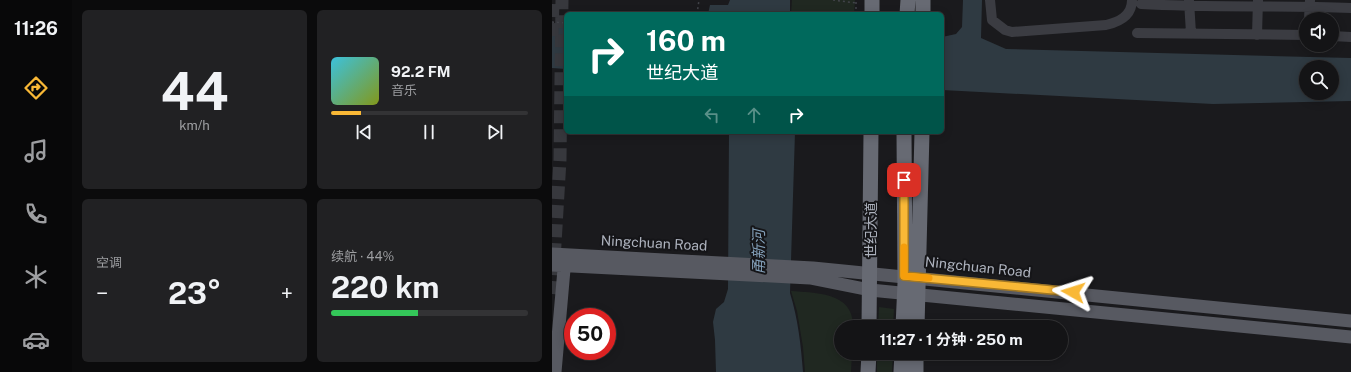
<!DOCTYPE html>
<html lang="zh">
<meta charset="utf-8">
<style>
:root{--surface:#141416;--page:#212123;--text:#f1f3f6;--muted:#9d9ea1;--line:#333335;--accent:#f9b836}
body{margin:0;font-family:"Public Sans","Noto Sans SC",sans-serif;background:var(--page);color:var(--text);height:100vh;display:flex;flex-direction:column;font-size:15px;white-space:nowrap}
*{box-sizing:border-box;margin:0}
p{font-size:13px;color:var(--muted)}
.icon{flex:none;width:22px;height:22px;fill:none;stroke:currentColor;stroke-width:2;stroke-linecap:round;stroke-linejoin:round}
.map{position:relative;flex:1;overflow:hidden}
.side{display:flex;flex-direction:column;gap:10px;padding:10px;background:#0b0b0c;width:480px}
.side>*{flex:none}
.top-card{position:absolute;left:12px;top:12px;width:380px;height:122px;border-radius:6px;box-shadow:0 2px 10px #0003,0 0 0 1px var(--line);background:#00695c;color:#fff;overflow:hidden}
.tools{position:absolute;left:747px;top:12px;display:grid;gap:8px}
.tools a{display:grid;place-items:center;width:40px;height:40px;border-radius:50%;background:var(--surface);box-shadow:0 2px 10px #0003,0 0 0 1px var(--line);font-size:20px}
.speed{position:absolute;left:12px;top:308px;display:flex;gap:8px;font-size:20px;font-weight:700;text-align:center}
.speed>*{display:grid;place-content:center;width:52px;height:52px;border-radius:50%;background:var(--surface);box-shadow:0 2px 10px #0003,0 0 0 1px var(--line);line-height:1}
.speed .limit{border:6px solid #d22;background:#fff;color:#111}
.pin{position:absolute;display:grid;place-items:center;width:34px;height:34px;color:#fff;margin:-17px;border-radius:8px;box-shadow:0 2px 6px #0006}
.me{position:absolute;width:44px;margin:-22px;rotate:276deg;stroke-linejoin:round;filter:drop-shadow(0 0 3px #0008)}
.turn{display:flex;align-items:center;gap:14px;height:84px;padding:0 16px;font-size:18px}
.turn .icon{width:52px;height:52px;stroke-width:2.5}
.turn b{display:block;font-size:28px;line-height:34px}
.lanes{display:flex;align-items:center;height:38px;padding:0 16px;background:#0003;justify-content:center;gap:20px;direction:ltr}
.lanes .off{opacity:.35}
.big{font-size:30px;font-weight:700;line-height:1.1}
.side .tile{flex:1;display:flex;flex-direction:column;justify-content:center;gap:6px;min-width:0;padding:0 14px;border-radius:6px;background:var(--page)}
.side .dial{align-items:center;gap:0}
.dial b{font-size:52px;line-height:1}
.song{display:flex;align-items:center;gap:12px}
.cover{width:48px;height:48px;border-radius:6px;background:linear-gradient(135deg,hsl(190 70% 55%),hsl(70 70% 35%))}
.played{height:4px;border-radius:2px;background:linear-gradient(90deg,var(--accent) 15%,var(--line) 15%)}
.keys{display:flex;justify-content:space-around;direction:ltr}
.heat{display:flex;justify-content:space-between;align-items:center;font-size:22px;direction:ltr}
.charge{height:6px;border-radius:3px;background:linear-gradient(90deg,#34c759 44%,var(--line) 0)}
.side .tiles{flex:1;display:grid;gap:10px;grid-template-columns:repeat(2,1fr)}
.trip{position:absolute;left:282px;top:320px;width:234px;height:40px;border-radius:20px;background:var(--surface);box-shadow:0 2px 10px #0003,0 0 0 1px var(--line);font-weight:700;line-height:40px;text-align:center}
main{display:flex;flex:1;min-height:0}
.dock{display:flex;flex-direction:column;width:72px;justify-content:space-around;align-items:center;background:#080809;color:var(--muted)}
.dock .icon{width:28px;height:28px}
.dock .on{color:var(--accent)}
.dock b{font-size:18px;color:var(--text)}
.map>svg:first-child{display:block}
</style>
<main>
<nav class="dock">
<b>11:26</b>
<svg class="icon on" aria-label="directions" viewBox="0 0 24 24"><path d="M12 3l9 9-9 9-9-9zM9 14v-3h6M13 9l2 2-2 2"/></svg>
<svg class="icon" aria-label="music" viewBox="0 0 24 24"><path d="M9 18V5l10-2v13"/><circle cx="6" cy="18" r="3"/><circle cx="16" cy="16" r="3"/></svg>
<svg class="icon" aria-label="phone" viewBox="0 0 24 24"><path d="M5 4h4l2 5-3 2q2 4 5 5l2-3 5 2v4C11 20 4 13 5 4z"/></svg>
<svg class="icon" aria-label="climate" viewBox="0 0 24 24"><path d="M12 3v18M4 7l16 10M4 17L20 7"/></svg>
<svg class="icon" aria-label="car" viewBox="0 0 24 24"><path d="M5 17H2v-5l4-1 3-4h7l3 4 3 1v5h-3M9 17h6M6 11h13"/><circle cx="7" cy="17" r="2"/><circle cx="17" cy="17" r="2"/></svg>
</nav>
<section class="side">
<div class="tiles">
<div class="tile dial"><b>44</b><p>km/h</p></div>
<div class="tile">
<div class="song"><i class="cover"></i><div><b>92.2 FM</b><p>音乐</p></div></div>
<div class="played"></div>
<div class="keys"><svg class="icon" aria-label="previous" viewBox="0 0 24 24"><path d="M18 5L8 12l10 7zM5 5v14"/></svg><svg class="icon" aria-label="pause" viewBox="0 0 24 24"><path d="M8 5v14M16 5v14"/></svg><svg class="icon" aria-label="next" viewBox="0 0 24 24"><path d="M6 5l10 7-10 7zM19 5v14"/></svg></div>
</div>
<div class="tile"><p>空调</p>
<div class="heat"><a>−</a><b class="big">23°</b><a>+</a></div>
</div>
<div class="tile"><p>续航 · 44%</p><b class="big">220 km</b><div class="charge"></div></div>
</div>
</section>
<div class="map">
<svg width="799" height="372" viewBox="0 0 799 372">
<rect width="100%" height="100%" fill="#1a1a1d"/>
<path fill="#202821" d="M240 0H303L302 14H239Z
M239 291C264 293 302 292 301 327H289V353H300L299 372H253L251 347 245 311Z
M327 307 342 309 341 327H326Z
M325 353H341L340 372H325Z"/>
<path fill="#2f3a42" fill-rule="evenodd" d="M178 0H238V14H156L158 5H176Z
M411 0H430L429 38 454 49 799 58V101L661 104 390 90V37L404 34 410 27ZM754 67H780V93H754Z
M0 26 14 27V69L0 68Z
M177 132H243L238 293C246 319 249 345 251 372H164L163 340 161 322 164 309 172 302 176 289Z"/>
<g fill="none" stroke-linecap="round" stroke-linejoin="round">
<path stroke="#37383d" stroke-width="13" stroke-dasharray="13 6" stroke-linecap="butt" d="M0 36 1 0
M0 294 8 160 10 0"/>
<path stroke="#414349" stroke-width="1.5" stroke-dasharray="2 3" stroke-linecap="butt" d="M281 0 304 3
M145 14 147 0
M304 14V0
M0 22 14 23"/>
<path stroke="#3b3c42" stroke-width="10" d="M438 0 440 20 453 30 460 32 554 25C567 22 580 16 580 0
M637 1 639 33
M589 4C659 8 729 5 799 8
M757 19 758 0
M585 33 754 35
M705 35 706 0
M780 36 799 37"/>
<path stroke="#575961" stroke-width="13" d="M0 254 261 268 799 321
M0 265 258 278 318 290 799 337
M3 372 13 258"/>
<path stroke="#676a73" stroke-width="15" d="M320 14V0
M355 14 356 0
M371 14V0
M317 327 319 132
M351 327 353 283 352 132
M365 327 370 132
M316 372 317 353
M349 372 350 353
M364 372V353"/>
</g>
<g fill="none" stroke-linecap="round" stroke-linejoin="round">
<defs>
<path id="route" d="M352 180V276L521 292"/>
</defs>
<use href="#route" stroke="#a27823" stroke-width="10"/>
<use href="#route" stroke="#f9b836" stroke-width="7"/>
<path stroke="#f59e0b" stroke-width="7" d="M352 247V276L377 278"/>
</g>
<g text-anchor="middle" stroke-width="4" stroke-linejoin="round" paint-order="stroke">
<g font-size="14" fill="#adb2bd" stroke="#151518">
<text transform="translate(319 230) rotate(-90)" y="5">世纪大道</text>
<text transform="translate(102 243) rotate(3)" y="5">Ningchuan Road</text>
<text transform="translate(426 267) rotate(6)" y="5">Ningchuan Road</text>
</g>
<g font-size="15" font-style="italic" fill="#839fb8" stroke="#151518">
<text transform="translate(207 252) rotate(-90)" y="5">甬新河</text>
</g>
</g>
</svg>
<div class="tools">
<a><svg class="icon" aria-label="sound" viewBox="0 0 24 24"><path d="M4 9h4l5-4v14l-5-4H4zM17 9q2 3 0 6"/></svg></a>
<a><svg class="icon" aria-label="search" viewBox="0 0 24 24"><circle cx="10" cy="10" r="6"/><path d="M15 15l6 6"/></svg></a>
</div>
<div class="speed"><div class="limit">50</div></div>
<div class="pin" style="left:352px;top:180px;background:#d93025"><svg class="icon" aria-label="arrive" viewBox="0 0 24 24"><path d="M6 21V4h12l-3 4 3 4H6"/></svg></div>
<svg class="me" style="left:521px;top:292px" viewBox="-20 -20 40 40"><path d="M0-17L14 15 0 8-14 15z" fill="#f9b836" stroke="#fff" stroke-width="4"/></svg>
<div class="trip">11:27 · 1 分钟 · 250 m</div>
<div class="top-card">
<div class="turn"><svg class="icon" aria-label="right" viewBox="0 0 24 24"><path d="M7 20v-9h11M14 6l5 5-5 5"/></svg><div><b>160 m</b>世纪大道</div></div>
<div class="lanes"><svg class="icon off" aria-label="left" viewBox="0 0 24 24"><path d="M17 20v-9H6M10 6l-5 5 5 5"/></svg><svg class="icon off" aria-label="ahead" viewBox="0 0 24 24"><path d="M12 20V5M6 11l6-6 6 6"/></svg><svg class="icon" aria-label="right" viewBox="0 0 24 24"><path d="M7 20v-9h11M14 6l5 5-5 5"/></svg></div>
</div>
</div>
</main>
